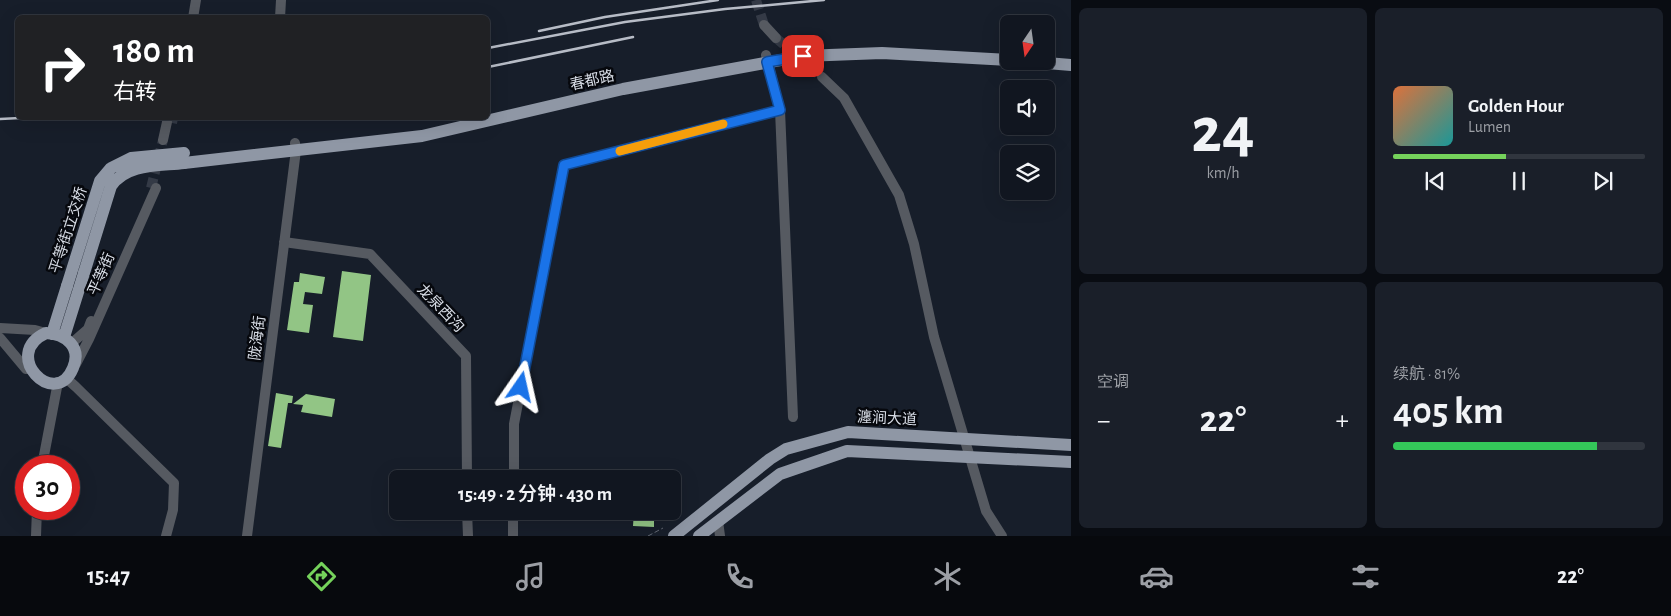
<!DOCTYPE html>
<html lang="zh">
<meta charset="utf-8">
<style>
:root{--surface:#111620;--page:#1a1f29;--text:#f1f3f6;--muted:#9c9fa5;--line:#30353e;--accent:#75d25b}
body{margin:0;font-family:"Alegreya Sans","Noto Sans SC",sans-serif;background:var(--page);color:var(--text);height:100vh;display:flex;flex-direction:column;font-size:19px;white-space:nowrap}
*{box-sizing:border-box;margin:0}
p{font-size:16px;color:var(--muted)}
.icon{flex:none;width:28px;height:28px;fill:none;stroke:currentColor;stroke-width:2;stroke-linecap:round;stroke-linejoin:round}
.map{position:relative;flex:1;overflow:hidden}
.side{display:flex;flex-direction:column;gap:8px;padding:8px;background:#090c12;width:600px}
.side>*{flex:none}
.top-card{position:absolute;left:15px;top:15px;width:475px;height:105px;border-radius:8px;box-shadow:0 5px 20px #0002,0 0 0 1px var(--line);background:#202124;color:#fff;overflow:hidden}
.needle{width:32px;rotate:193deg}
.fabs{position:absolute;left:1000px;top:15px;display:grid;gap:10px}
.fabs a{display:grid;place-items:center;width:55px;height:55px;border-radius:8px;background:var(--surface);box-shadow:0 5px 20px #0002,0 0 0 1px var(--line);font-size:25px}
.speed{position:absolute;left:15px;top:455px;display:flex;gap:10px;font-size:25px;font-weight:700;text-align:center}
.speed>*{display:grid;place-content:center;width:65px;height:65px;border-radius:50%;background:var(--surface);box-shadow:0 5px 20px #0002,0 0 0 1px var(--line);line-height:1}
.speed .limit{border:8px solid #d22;background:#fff;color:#111}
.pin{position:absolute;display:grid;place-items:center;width:42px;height:42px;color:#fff;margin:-21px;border-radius:10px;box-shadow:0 2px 8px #0006}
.me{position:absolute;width:55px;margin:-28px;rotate:11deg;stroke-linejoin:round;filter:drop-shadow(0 0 4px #0008)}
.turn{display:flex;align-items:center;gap:18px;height:105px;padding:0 15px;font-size:22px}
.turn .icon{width:65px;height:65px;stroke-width:2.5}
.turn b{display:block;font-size:35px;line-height:42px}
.big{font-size:38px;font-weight:600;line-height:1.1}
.side .tile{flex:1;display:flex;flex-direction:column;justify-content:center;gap:8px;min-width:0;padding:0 18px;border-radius:8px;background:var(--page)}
.side .dial{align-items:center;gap:0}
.dial b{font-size:65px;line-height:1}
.song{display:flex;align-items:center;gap:15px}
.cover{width:60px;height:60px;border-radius:8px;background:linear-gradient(135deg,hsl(20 70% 55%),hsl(180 70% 35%))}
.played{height:5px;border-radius:2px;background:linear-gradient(90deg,var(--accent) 45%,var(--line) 45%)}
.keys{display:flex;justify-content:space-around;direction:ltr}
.heat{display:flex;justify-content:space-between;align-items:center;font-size:28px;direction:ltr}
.charge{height:8px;border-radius:4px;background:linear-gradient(90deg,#34c759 81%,var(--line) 0)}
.side .tiles{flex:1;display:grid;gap:8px;grid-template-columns:repeat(2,1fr)}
.trip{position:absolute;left:389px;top:470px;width:292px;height:50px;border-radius:8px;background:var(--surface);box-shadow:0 5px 20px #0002,0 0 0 1px var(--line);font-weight:600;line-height:50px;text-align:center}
.tab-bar{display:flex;height:80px;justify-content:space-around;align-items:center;background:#07090d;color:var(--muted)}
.tab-bar .icon{width:35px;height:35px}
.tab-bar .active{color:var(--accent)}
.tab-bar b{font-size:22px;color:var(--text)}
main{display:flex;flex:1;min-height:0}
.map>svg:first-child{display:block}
</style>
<main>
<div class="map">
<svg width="1071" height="536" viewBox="0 0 1071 536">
<rect width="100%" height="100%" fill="#171e2a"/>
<path fill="#92c585" d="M342 271 371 275 363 341 333 337Z
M300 273 325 277 322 294 305 292 303 304 313 305 309 333 287 330 294 282H299Z
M276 393 293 396 292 403H288L281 448 268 446Z
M306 394 335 399 332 417 301 412 303 405 293 404Z
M634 511H654V527L633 526Z"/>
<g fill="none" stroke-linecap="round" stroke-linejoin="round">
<path stroke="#343a46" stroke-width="10" stroke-dasharray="10 5" stroke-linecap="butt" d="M756 0 764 25
M776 38 822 77
M172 123 173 118
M151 188 163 140"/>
<path stroke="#626873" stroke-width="1" stroke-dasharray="5 2.5" stroke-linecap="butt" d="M648 536 663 528"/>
<path stroke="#565a61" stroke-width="10" d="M193 18 196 0
M280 18 281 0
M764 25 776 38
M766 55 780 110 793 417
M822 77 844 98 899 195 914 244 934 337 986 511 1002 536
M163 140 167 122
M284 242 370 254 466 356 467 479
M0 328 35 330 46 333
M0 338 26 369
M72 343 88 329 91 321
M76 364 89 339 156 188
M66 378 76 387 174 483 173 510 166 536
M42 466 58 382
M514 479V424L564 165 780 110
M467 511 468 536
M718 521 720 536
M36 536 37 509
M247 536 296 150 295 143
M513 536V511"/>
<path stroke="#8f97a5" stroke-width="12" d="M1023 61 1071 65
M184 163 422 136 623 89 803 56 882 53 1009 60
M46 333C66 334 82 347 73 368 55 411 0 354 46 333Z
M52 334 67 286
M64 337 84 273
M674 536 770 459 786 449 848 432 1071 445
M699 536 780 474 847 451 1071 462"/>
<path stroke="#b7bcc6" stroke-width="2.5" d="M539 31 605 17 718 0
M488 48 625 22 725 9 824 0
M488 67 633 37
M0 119 20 118"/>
<path stroke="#8f97a5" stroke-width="12" d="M84 273 111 186C127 163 159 166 184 163
M67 286 100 181 111 168 131 158 184 153"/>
</g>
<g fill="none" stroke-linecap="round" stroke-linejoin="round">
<defs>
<path id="route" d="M521 387 564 165 780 110 767 62 803 56"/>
</defs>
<use href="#route" stroke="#114b97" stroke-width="12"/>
<use href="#route" stroke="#1a73e8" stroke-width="9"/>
<path stroke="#f59e0b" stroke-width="9" d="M620 151 723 124"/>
</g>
<g text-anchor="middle" stroke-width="5" stroke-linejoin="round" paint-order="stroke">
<g font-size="15" fill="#d7dce5" stroke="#06080d">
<text transform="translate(592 80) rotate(-13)" y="5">春都路</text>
<text transform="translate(68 230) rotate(-72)" y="5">平等街立交桥</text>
<text transform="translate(101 274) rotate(-66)" y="5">平等街</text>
<text transform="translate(441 308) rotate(46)" y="5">龙泉西沟</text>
<text transform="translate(257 338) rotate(-83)" y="5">陇海街</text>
<text transform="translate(887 418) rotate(3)" y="5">瀍涧大道</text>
</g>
</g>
</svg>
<div class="fabs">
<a><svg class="needle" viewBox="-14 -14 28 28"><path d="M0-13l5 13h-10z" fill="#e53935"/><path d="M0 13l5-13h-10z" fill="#9c9fa5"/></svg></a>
<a><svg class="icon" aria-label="sound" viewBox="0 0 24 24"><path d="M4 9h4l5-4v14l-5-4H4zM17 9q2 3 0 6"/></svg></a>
<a><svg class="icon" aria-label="layers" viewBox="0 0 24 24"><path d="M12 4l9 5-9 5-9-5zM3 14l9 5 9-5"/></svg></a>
</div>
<div class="speed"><div class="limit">30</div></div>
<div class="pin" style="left:803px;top:56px;background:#d93025"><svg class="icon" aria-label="arrive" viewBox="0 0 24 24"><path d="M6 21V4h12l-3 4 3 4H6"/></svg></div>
<svg class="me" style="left:521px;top:387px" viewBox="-20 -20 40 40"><path d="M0-17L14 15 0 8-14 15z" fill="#1a73e8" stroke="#fff" stroke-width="4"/></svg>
<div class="trip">15:49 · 2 分钟 · 430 m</div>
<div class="top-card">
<div class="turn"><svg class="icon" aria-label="right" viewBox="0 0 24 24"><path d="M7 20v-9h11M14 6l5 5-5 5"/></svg><div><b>180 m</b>右转</div></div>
</div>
</div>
<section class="side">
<div class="tiles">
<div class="tile dial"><b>24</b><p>km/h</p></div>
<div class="tile">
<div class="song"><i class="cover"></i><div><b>Golden Hour</b><p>Lumen</p></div></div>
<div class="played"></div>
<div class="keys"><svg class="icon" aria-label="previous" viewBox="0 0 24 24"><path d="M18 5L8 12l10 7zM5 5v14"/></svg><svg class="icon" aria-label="pause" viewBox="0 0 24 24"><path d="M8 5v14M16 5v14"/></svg><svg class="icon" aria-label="next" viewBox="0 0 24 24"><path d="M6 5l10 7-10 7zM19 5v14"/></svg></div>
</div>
<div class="tile"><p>空调</p>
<div class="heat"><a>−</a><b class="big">22°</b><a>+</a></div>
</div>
<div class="tile"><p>续航 · 81%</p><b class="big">405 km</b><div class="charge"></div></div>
</div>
</section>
</main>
<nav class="tab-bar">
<b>15:47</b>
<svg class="icon active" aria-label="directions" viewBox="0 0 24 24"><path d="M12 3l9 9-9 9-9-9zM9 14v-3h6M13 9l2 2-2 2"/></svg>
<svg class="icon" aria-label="music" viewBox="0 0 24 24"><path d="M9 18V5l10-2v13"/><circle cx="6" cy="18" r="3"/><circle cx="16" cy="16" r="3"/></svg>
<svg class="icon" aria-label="phone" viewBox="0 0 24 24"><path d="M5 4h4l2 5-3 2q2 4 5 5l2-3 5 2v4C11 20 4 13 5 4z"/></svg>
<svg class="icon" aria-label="climate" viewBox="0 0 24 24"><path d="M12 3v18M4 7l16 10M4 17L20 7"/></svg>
<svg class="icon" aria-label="car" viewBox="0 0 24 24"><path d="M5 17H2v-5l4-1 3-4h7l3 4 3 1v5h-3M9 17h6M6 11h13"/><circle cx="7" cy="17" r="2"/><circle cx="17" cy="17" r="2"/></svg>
<svg class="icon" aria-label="filters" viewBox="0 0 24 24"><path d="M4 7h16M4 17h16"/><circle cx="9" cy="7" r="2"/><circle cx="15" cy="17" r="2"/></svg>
<b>22°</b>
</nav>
